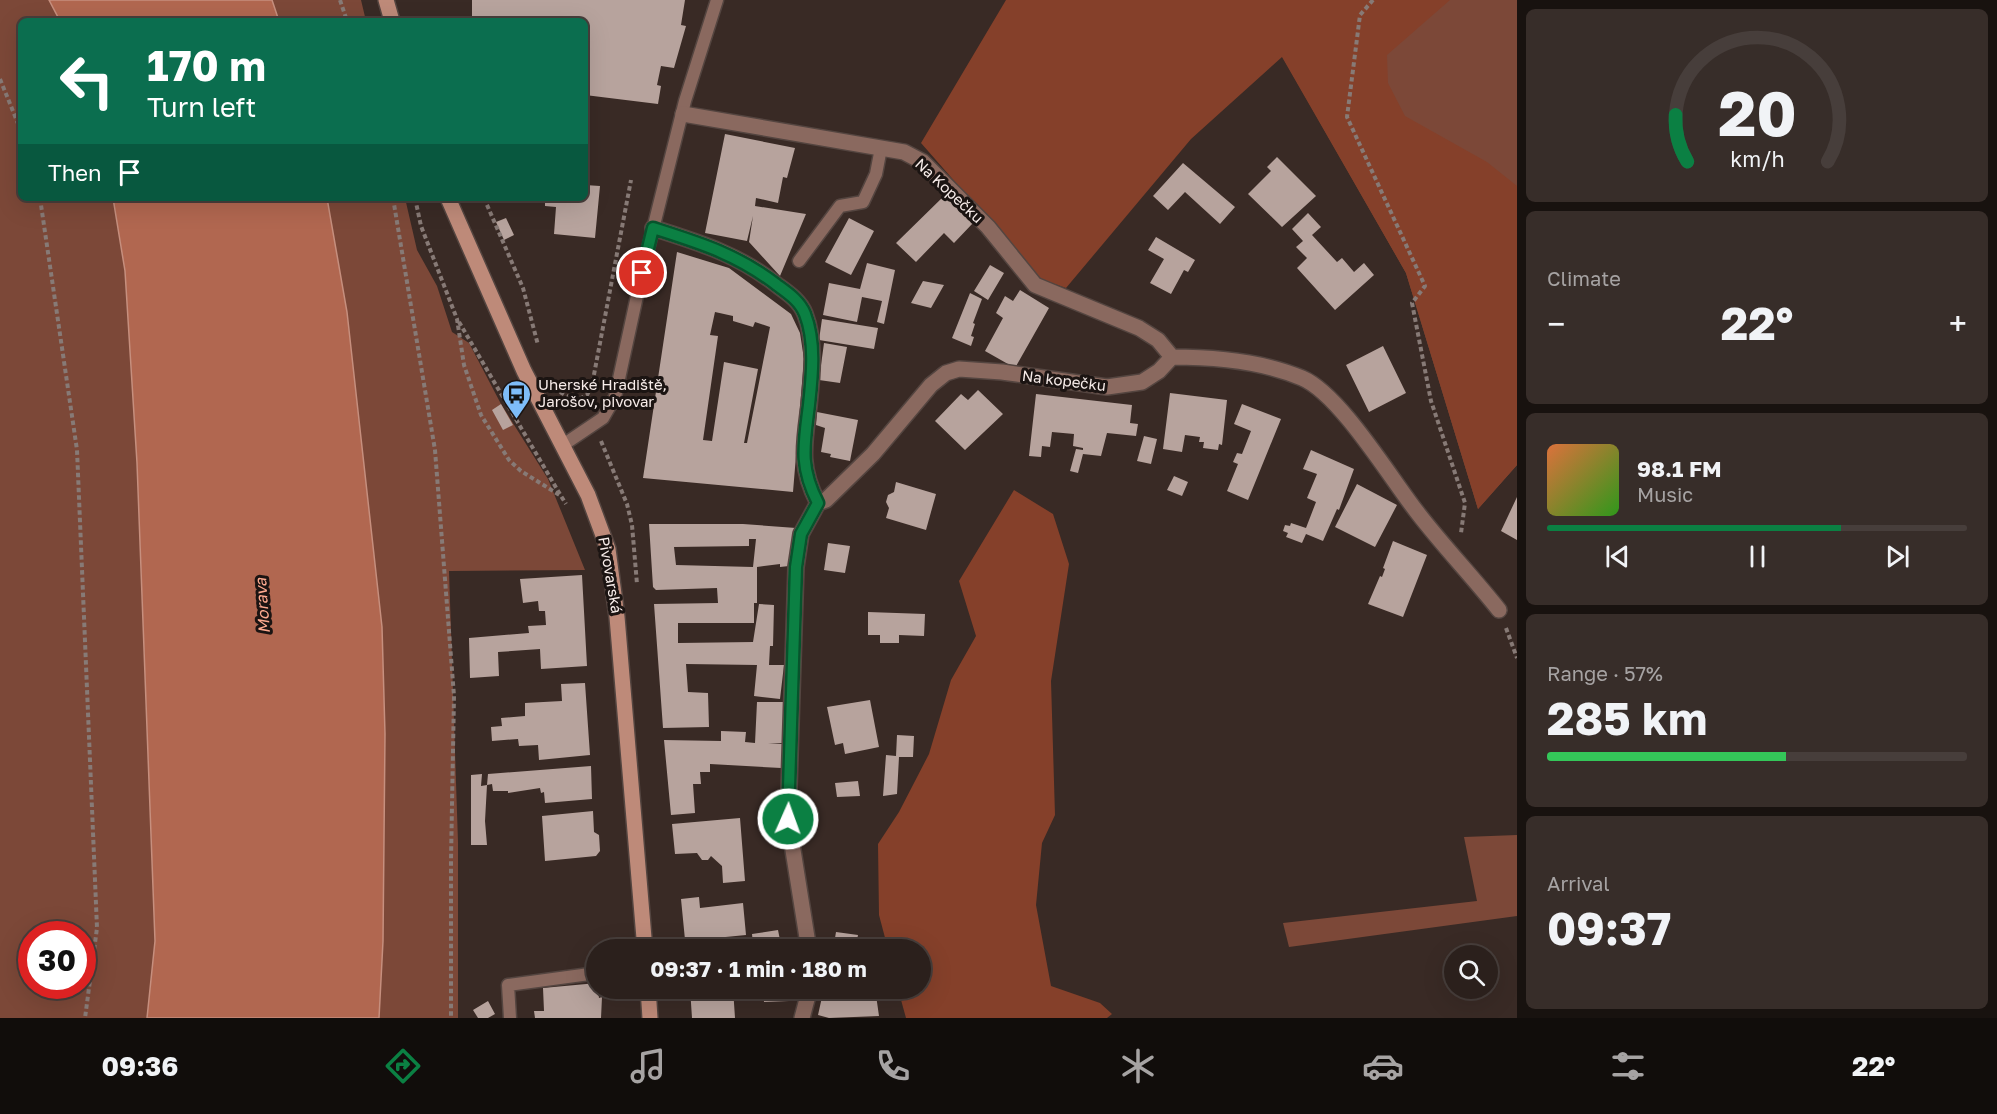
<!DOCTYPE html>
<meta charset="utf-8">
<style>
:root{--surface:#2b201c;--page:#372d29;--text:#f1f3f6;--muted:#a6a3a3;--line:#473e3b;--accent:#0b8043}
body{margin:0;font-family:"Golos Text",sans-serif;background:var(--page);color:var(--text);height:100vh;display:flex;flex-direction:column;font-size:22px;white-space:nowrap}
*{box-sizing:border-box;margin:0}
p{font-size:20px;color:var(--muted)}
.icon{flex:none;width:33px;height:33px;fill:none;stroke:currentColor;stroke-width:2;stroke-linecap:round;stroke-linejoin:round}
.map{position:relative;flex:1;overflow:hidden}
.drawer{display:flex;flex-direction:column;gap:9px;padding:9px;background:#18120f;width:480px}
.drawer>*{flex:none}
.banner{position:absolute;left:18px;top:18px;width:570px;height:183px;border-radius:9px;box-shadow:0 6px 24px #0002,0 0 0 2px var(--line);background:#0b6e4f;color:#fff;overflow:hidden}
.tools{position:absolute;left:1444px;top:945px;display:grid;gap:12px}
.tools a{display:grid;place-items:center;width:54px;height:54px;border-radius:50%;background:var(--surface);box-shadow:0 6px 24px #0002,0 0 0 2px var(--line);font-size:30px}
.speed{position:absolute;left:18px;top:921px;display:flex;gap:12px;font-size:30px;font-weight:700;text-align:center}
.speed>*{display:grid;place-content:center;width:78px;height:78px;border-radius:50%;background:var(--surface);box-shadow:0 6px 24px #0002,0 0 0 2px var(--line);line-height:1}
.speed .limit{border:9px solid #d22;background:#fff;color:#111}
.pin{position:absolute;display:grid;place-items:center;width:51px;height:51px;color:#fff;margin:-26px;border:3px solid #fff;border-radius:50%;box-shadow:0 2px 6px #0007}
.me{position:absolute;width:66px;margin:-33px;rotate:2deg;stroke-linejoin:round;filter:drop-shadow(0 0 4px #0008)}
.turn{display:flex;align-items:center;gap:21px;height:126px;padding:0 30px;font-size:27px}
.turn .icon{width:78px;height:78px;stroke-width:2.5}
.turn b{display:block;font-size:42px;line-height:51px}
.then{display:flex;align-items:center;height:57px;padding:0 30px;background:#0003;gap:12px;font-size:22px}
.big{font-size:45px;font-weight:700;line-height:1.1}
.drawer .card{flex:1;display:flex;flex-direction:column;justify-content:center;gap:9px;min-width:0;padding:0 21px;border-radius:9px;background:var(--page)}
.drawer .dial{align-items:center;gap:0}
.dial svg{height:156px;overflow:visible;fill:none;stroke:var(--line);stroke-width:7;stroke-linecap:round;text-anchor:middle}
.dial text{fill:var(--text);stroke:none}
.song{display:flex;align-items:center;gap:18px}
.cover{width:72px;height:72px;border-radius:9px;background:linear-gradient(135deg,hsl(20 70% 55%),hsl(110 70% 35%))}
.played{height:6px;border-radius:3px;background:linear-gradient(90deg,var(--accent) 70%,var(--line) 70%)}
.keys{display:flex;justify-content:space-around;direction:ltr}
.heat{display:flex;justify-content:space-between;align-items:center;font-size:33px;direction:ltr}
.charge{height:9px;border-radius:4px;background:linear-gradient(90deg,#34c759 57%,var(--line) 0)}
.trip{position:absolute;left:586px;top:939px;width:345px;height:60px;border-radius:30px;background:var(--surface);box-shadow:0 6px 24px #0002,0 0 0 2px var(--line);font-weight:700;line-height:60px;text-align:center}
.tab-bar{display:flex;height:96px;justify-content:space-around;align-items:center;background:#110d0b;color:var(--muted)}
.tab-bar .icon{width:42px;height:42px}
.tab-bar .active{color:var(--accent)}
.tab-bar b{font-size:27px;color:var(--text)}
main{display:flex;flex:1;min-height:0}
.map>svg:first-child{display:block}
</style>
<main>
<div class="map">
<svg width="1517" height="1018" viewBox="0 0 1517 1018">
<rect width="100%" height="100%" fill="#392a25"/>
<path fill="#7c4838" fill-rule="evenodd" d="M0 0H49L60 21H21V198H113L125 271 137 463 155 942 147 1018H0ZM32 934H82V986H32Z
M272 0H361L366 21H279Z
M1344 0H1517V465L1478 509 1406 273 1282 56Z
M327 198H405L417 250 437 286 452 332 469 343 501 404 548 479 585 570 449 571 458 842V1018H379L383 941 385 734 382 627 347 312Z
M1517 835V916L1289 947 1283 923 1477 901 1464 837Z"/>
<path fill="#85402a" d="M1006 0H1450L1387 55 1388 83 1405 116 1487 162 1517 186V465L1478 509 1406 273 1282 57 1191 139 1066 288 1040 279 921 143Z
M1014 490 1053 514 1069 564 1051 681 1055 815 1042 843 1036 905 1051 986 1100 1003 1112 1014 1107 1018H906L898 989 921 988V950L888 949 879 915 878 844 899 812 929 754 951 680 976 636 959 581Z"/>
<path fill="#b16750" stroke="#c68f7e" stroke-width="1.5" d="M49 0H272L279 21H60Z
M113 198H327L347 312 382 627 385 734 383 941 379 1018H147L155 941 137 463 125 271Z"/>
<path fill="#b7a39d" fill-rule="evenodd" d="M472 0H685L681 25 686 26 674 68 661 66 657 85 661 86 658 104 585 95V21H472Z
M725 134 795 148 787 178 783 177 778 203 756 198 755 206 806 214 780 276 749 242 753 216 747 241 705 233Z
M1277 157 1316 196 1282 227 1248 194 1271 171 1267 167Z
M1183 163 1235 207 1220 224 1185 192 1168 210 1153 196Z
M585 185 600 186 595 238 554 234 556 207 545 206V198H585Z
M945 195 973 223 954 243 944 233 916 262 896 243Z
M1308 213 1321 227 1312 235 1337 262 1342 258 1354 272 1364 263 1374 275 1335 310 1297 268 1307 258 1296 247 1303 241 1292 229Z
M506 218 514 235 504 240 496 222Z
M849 218 874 231 851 275 825 262Z
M1156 237 1195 260 1188 272 1184 270 1171 294 1150 283 1164 259 1148 250Z
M677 252 729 268 791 314 800 333 804 359 793 492 643 478ZM715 312 733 316V321L753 327 755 322 770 327 747 443H744L758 369 724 362 712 441 703 440 718 336 710 335Z
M867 263 895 270 884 324 877 322 882 301 862 297 857 322 823 315 829 283 860 289Z
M990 265 1004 273 988 300 974 291Z
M923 281 944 285 931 308 911 303Z
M1020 290 1049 308 1015 368 985 351 1003 318 996 313 1005 296 1013 301Z
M970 293 982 299 973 323 975 324 971 336 974 337 971 346 952 338Z
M822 319 878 328 874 349 819 340Z
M824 343 847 347 840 383 819 380Z
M1383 346 1406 393 1369 412 1346 365Z
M978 390 1003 414 965 450 935 421 961 394 968 400Z
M1170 393 1227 400 1222 445 1219 444 1218 450 1203 448 1204 442H1199L1200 437 1185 435 1182 452 1163 449Z
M1036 394 1132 405 1130 423 1138 424 1136 436 1107 433 1101 456 1083 454 1078 473 1070 471 1076 449 1083 450V448L1073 446 1074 434 1052 432 1050 447 1042 446 1041 457 1029 456Z
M501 404 513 425 503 430 492 410Z
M1242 404 1281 419 1248 500 1227 491 1238 464 1233 462 1237 453 1242 454 1251 431 1234 424Z
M817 412 858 420 850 461 830 457 831 454 821 452 825 428 816 425Z
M1144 436 1157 439 1151 464 1137 461Z
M1311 450 1354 469 1339 510 1337 509 1323 541 1306 534 1302 543 1286 537 1288 533 1283 531 1285 525 1290 526 1291 523 1306 528 1316 502 1307 498 1317 474 1303 469Z
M1174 476 1188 482 1182 496 1167 490Z
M896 482 936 494 926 530 886 518 889 508 886 502 888 495 894 492Z
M1357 484 1397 505 1375 547 1335 527Z
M1517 497V540L1501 531Z
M649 524H743L796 528 789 566 780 567V564L757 567V603H754V623H678V643L753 642 759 604 774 605 773 646H770L769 665H784L780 699 754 696 757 665 686 664 688 692 708 693 709 727 663 728 654 604 718 603 717 588 656 590 653 587ZM749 539H756L753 567 676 565 674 547 749 546Z
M1393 541 1427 555 1403 617 1368 604 1380 576 1382 577 1385 569 1383 568Z
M828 543 850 546 845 573 824 570Z
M582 575 587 666 541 669 540 649 498 652 499 676 470 678 469 638 529 633 528 626 546 625 545 611H539L538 601 523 603 520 579Z
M868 612 925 614 924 636 899 635V643H880V635H868Z
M585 683 590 755 539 760 538 745 519 746 518 739 492 741 491 727 502 726 501 718 525 716V703L562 701 561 684Z
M870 700 879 747 845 754 843 743 835 745 827 707Z
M757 702H785L783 743H768L783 744 781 768 710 764V772H700L701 784H693L695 813 671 815 664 740 721 741V731L746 732 745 742 755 743Z
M897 735 914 736 913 757H899L897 794 883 796 886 755 896 756Z
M591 766 592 799 545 803 544 792 541 793 540 788 508 793V791H493L492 784 487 785 488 774Z
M482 774 481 786 487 785 485 821 487 845H471V775Z
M858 781 860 796 837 797 835 783Z
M593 811 594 832 599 835 600 851 596 856 545 861 542 816Z
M740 818 745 881 723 883 722 866 711 856 708 860H702L697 853 675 854 672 824Z
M699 897 700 908 743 903 746 935 705 939 706 950H686L681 899Z
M778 930 780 940 753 944 752 934Z
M836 932 858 935 855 950H833Z
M597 983 599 998 602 997 601 1018H535L534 1011H544L543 988Z
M690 988H733L735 1018H692Z
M763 988H788L789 1001 764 1002Z
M824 988H846L844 997 876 995 879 1016 829 1018 818 1015Z
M488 1001 495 1014 488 1018H478L473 1010Z"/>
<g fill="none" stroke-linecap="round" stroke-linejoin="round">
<defs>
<path id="lane" d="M799 261 840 206 863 202 876 174 881 148
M563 445 603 418 615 397 642 273 685 101 717 0
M510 1018 508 985 597 973"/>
<path id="street" d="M683 114 904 152 923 162 988 227 1035 285 1139 328 1158 340 1172 357
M653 228C700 243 738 254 777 285 788 293 800 301 805 314 816 342 812 377 809 406 804 445 799 467 818 503
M818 503 826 500 873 454 931 385 946 373 959 369 1002 372 1107 387 1142 382 1159 371 1172 357C1215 357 1262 361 1302 378 1340 394 1391 479 1417 512 1443 546 1473 577 1499 610
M809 950 788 819 796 567 801 534 818 503
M802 1018 810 988"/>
<path id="secondary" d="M386 0 392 21
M448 198 524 371 588 495 608 549 617 617 645 950
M648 988 650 1018"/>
</defs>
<use href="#lane" stroke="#544540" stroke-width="15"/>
<use href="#street" stroke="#544540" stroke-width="18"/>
<use href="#secondary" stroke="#544540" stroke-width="18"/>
<path stroke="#877a76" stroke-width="4" stroke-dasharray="4.5 3" stroke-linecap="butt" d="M340 0 347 21
M1373 0 1360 15 1347 117 1425 286 1412 303 1431 401 1465 503 1461 533
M0 79 21 131
M40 198 77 450 97 928 85 1018
M393 198 435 450 454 696 451 860V1018
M415 198 421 226 457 319 464 365 481 415 509 460 521 471 561 496 566 504
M484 198 523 288 538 345
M459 322 561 496
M560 392 576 401 587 395 592 385 631 180
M601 441 627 504 632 525 637 584
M1506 628 1517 658"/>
<use href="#lane" stroke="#8a695f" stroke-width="12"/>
<use href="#street" stroke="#8a695f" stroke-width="15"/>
<use href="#secondary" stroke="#be8a79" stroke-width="15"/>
</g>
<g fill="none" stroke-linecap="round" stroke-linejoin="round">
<defs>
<path id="route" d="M642 273 653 228C700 243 737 254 777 285 788 293 800 301 805 314 816 342 812 377 809 405 804 445 799 466 818 503L801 534 796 567 788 819"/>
</defs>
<use href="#route" stroke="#07532c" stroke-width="15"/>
<use href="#route" stroke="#0b8043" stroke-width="10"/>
</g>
<defs>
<symbol id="bus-pin" viewBox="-11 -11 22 30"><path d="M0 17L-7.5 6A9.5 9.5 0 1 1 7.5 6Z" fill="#7ebdf9" stroke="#1b1412"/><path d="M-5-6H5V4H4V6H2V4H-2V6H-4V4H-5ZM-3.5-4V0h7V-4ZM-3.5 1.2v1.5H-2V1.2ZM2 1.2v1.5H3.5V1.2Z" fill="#111"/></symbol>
</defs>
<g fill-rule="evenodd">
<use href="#bus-pin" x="500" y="378" width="33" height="45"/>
</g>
<g text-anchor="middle" stroke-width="6" stroke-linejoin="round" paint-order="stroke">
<g font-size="15" fill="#f7ece9" stroke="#1b1412">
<text transform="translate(949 191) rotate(43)" y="5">Na Kopečku</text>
<text transform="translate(1064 381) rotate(7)" y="5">Na kopečku</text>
<text transform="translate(610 575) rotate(80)" y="5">Pivovarská</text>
</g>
<g font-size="15" fill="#f7ece9" stroke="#1b1412" text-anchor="start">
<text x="538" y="390">Uherské Hradiště,<tspan x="538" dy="17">Jarošov, pivovar</tspan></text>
</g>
<g font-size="16" font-style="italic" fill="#fdaa90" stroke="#1b1412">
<text transform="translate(262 606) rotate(-94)" y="6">Morava</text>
</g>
</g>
</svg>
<div class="tools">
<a><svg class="icon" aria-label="search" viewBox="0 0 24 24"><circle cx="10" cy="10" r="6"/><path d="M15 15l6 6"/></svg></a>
</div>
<div class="speed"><div class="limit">30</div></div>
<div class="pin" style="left:642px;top:273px;background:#d93025"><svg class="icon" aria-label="arrive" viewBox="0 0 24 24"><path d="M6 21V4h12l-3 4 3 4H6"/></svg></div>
<svg class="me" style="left:788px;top:819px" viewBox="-20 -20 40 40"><circle r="17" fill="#0b8043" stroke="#fff" stroke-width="3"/><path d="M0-11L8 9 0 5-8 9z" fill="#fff"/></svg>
<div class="trip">09:37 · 1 min · 180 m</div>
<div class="banner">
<div class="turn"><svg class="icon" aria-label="left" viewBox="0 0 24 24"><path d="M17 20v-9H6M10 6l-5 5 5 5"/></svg><div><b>170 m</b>Turn left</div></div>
<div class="then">Then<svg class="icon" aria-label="arrive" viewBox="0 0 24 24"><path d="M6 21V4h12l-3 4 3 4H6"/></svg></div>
</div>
</div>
<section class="drawer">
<div class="card dial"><svg viewBox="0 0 100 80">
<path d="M14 69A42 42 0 1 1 86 69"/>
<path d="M14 69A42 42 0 0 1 8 45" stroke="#0b8043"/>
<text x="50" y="56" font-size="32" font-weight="700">20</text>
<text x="50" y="72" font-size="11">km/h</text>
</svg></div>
<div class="card"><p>Climate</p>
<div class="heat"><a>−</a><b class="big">22°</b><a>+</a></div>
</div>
<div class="card">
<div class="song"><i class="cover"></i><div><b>98.1 FM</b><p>Music</p></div></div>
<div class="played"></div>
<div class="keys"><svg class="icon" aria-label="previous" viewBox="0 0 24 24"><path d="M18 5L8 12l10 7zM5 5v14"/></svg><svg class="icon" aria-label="pause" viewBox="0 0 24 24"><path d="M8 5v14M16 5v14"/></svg><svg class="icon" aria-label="next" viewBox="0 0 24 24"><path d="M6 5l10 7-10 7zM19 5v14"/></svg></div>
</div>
<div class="card"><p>Range · 57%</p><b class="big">285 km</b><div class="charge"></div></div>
<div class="card"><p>Arrival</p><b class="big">09:37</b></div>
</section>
</main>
<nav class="tab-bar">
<b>09:36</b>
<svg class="icon active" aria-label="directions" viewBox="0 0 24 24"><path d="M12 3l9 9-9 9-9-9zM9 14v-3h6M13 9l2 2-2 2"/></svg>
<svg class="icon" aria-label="music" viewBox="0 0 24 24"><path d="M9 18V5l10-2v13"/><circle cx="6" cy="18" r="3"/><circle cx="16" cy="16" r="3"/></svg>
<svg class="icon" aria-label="phone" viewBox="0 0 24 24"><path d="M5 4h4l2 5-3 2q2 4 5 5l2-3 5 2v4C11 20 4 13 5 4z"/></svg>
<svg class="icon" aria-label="climate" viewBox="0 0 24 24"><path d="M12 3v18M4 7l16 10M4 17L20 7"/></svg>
<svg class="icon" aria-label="car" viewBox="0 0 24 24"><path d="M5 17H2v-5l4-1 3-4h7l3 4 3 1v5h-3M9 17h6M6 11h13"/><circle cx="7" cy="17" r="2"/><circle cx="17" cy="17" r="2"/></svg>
<svg class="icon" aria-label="filters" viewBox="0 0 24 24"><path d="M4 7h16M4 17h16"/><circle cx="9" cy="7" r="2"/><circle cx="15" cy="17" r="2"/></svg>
<b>22°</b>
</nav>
